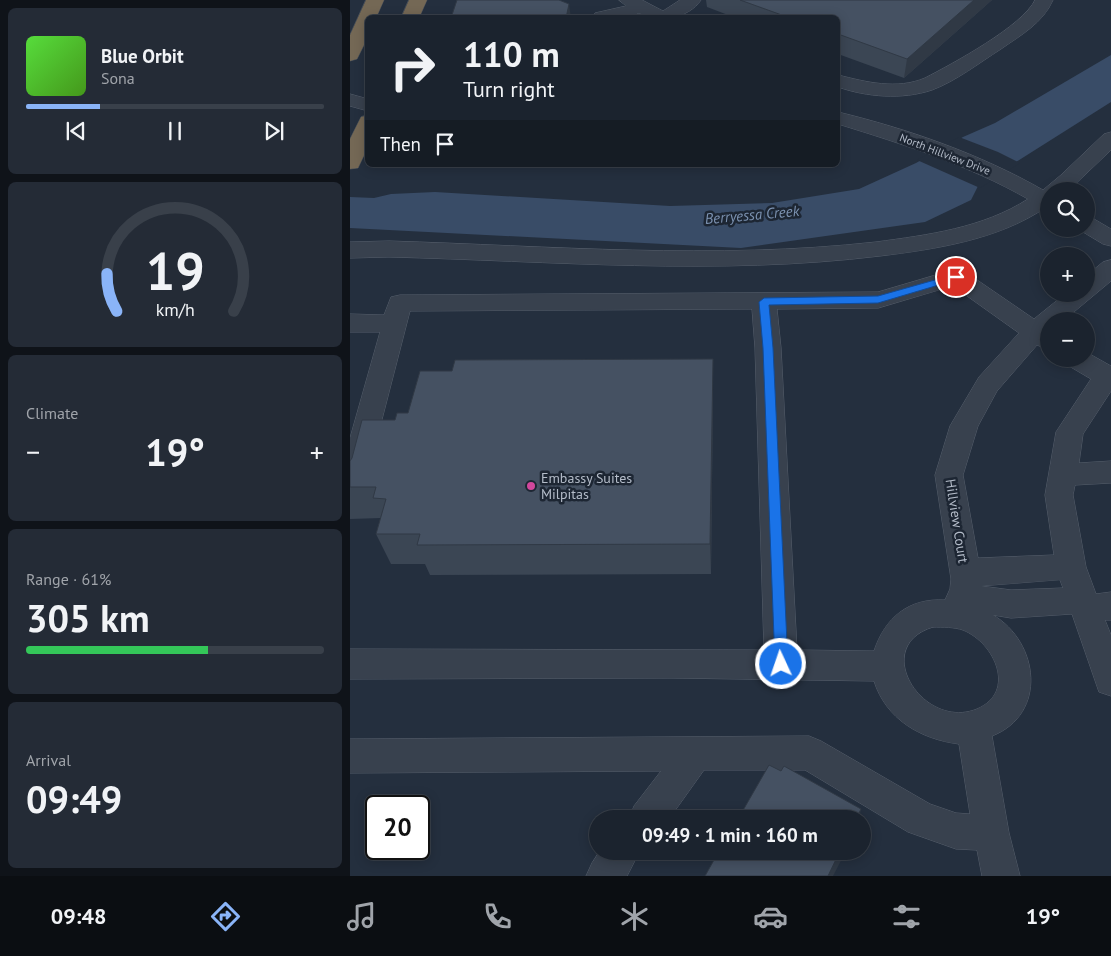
<!DOCTYPE html>
<meta charset="utf-8">
<style>
:root{--surface:#1b232e;--page:#242b36;--text:#f1f3f6;--muted:#a0a4aa;--line:#39404a;--accent:#8ab4f8}
body{margin:0;font-family:"PT Sans",sans-serif;background:var(--page);color:var(--text);height:100vh;display:flex;flex-direction:column;font-size:19px;white-space:nowrap}
*{box-sizing:border-box;margin:0}
p{font-size:16px;color:var(--muted)}
.icon{flex:none;width:28px;height:28px;fill:none;stroke:currentColor;stroke-width:2;stroke-linecap:round;stroke-linejoin:round}
.map{position:relative;flex:1;overflow:hidden}
.sheet{display:flex;flex-direction:column;gap:8px;padding:8px;background:#0f1319;width:350px}
.sheet>*{flex:none}
.banner{position:absolute;left:15px;top:15px;width:475px;height:152px;border-radius:8px;box-shadow:0 2px 12px #0003,0 0 0 1px var(--line);background:#1b232e;color:var(--text);overflow:hidden}
.tools{position:absolute;left:690px;top:182px;display:grid;gap:10px}
.tools a{display:grid;place-items:center;width:55px;height:55px;border-radius:50%;background:var(--surface);box-shadow:0 2px 12px #0003,0 0 0 1px var(--line);font-size:25px}
.speed{position:absolute;left:15px;top:795px;display:flex;gap:10px;font-size:25px;font-weight:700;text-align:center}
.speed>*{display:grid;place-content:center;width:65px;height:65px;border-radius:50%;background:var(--surface);box-shadow:0 2px 12px #0003,0 0 0 1px var(--line);line-height:1}
.speed .limit{border:2px solid #111;border-radius:8px;background:#fff;color:#111}
.pin{position:absolute;display:grid;place-items:center;width:42px;height:42px;color:#fff;margin:-21px;border:2px solid #fff;border-radius:50%;box-shadow:0 1px 5px #0007}
.me{position:absolute;width:55px;margin:-28px;rotate:357deg;stroke-linejoin:round;filter:drop-shadow(0 0 4px #0008)}
.turn{display:flex;align-items:center;gap:18px;height:105px;padding:0 15px;font-size:22px}
.turn .icon{width:65px;height:65px;stroke-width:2.5}
.turn b{display:block;font-size:35px;line-height:42px}
.then{display:flex;align-items:center;height:48px;padding:0 15px;background:#0003;gap:10px;font-size:19px}
.big{font-size:38px;font-weight:700;line-height:1.1}
.sheet .widget{flex:1;display:flex;flex-direction:column;justify-content:center;gap:8px;min-width:0;padding:0 18px;border-radius:8px;background:var(--page)}
.sheet .dial{align-items:center;gap:0}
.dial svg{height:130px;overflow:visible;fill:none;stroke:var(--line);stroke-width:7;stroke-linecap:round;text-anchor:middle}
.dial text{fill:var(--text);stroke:none}
.song{display:flex;align-items:center;gap:15px}
.cover{width:60px;height:60px;border-radius:8px;background:linear-gradient(135deg,hsl(110 70% 55%),hsl(100 70% 35%))}
.played{height:5px;border-radius:2px;background:linear-gradient(90deg,var(--accent) 25%,var(--line) 25%)}
.keys{display:flex;justify-content:space-around;direction:ltr}
.heat{display:flex;justify-content:space-between;align-items:center;font-size:28px;direction:ltr}
.charge{height:8px;border-radius:4px;background:linear-gradient(90deg,#34c759 61%,var(--line) 0)}
.trip{position:absolute;left:239px;top:810px;width:282px;height:50px;border-radius:25px;background:var(--surface);box-shadow:0 2px 12px #0003,0 0 0 1px var(--line);font-weight:700;line-height:50px;text-align:center}
.tabs{display:flex;height:80px;justify-content:space-around;align-items:center;background:#0b0e12;color:var(--muted)}
.tabs .icon{width:35px;height:35px}
.tabs .current{color:var(--accent)}
.tabs b{font-size:22px;color:var(--text)}
main{display:flex;flex:1;min-height:0}
.map>svg:first-child{display:block}
</style>
<main>
<section class="sheet">
<div class="widget">
<div class="song"><i class="cover"></i><div><b>Blue Orbit</b><p>Sona</p></div></div>
<div class="played"></div>
<div class="keys"><svg class="icon" aria-label="previous" viewBox="0 0 24 24"><path d="M18 5L8 12l10 7zM5 5v14"/></svg><svg class="icon" aria-label="pause" viewBox="0 0 24 24"><path d="M8 5v14M16 5v14"/></svg><svg class="icon" aria-label="next" viewBox="0 0 24 24"><path d="M6 5l10 7-10 7zM19 5v14"/></svg></div>
</div>
<div class="widget dial"><svg viewBox="0 0 100 80">
<path d="M14 69A42 42 0 1 1 86 69"/>
<path d="M14 69A42 42 0 0 1 8 46" stroke="#8ab4f8"/>
<text x="50" y="56" font-size="32" font-weight="700">19</text>
<text x="50" y="72" font-size="11">km/h</text>
</svg></div>
<div class="widget"><p>Climate</p>
<div class="heat"><a>−</a><b class="big">19°</b><a>+</a></div>
</div>
<div class="widget"><p>Range · 61%</p><b class="big">305 km</b><div class="charge"></div></div>
<div class="widget"><p>Arrival</p><b class="big">09:49</b></div>
</section>
<div class="map">
<svg width="761" height="876" viewBox="0 0 761 876">
<rect width="100%" height="100%" fill="#242f3e"/>
<path fill="#394c67" d="M761 55V102L628 186 621 200 575 222 391 248 0 228V197L24 198 41 194 85 192 320 206 422 203 509 189 566 163 613 137 645 123Z"/>
<path fill="#242f3e" d="M609 137 648 152 670 163 630 188 567 160Z"/>
<g fill="none" stroke-linecap="round" stroke-linejoin="round">
<defs>
<path id="minor" d="M269 0H292L313 11 330 0H351C338 19 309 23 289 13L275 18 242 17 245 13 276 6Z
M685 0H703C693 23 671 35 651 49 629 63 606 81 582 90 552 100 517 97 488 87V75C516 82 547 90 575 78 602 64 673 26 685 0Z
M0 94 18 99V111L0 106Z
M488 112C558 129 630 154 693 190L711 175 754 134 761 132V150L718 191H699V209L695 208C647 240 586 249 530 256 367 276 202 261 39 257L0 258V242L39 241C201 246 365 260 526 242 578 235 633 228 678 199 618 165 553 144 488 124Z
M736 217 744 219 761 229V246L753 244 728 229H736Z
M761 260V281L713 321H699V350L687 345 647 391 628 426 613 475 628 558 704 555 695 495 706 432 741 379 719 366 715 359H736V352L761 366V391L733 434 729 463 761 461V483L725 485 723 495 736 567 746 594 761 592V620H755L761 635V696L749 692 722 614 661 618 643 615C689 642 698 714 642 736L659 833 670 876H632L627 850 606 849 558 832 455 770H354L319 819H279L284 806 311 771 0 773V739L459 736 471 741 580 804 606 813 620 814 609 744C570 739 536 719 524 681L321 678 0 679V649L414 650 405 348 402 309 60 311 14 489 10 497 0 500V438L30 332H0V314L34 315 41 297 50 295 528 292 606 269 614 271 684 319 715 294H736V276L753 262ZM603 286 669 333 629 377 600 426 585 475 601 579 600 589 595 600C558 598 535 618 524 651L447 650 431 348 427 309 528 308ZM710 580 713 588 661 590 631 586ZM583 627C593 627 604 627 613 630 645 643 667 692 627 709 573 731 519 646 583 627Z
M250 851H290L277 876H236L242 863Z"/>
<path id="highway" d="M16 0H34L26 18H18V37L7 59 0 61V35Z
M59 0H77L69 18H51Z
M18 115V147L8 168 0 169V139L11 117Z"/>
</defs>
<use href="#minor" stroke="#565f6c" stroke-width="1"/>
<use href="#highway" stroke="#434c59" stroke-width="1"/>
<use href="#minor" fill="#38414e" fill-rule="evenodd"/>
<use href="#highway" fill="#746855" fill-rule="evenodd"/>
</g>
<path fill="#3b4654" d="M356 0H642L554 78 488 54V18H386L357 7Z
M363 392 361 574 80 575 75 564H41L26 534 31 518 0 519V487L45 420 58 413Z"/>
<path fill="#303945" d="M624 0H642L554 78 557 59Z
M219 4 221 18H216Z
M363 359V392L361 574 360 544Z
M511 809 509 819H506Z
M490 851H496L483 876H478Z"/>
<path fill="#455162" stroke="#303945" d="M107 0H209L219 4 216 18H101Z
M390 0H624L557 59 488 34V18H440Z
M363 359 360 544 67 545 70 534H26L36 499 23 498 26 487H0V461L2 458 12 420H45L47 413H58L70 371H102L105 360Z
M419 765 431 771 434 766 511 809 506 819H388Z
M369 851H490L478 876H355Z"/>
<path fill="#1a73e8" stroke="#114b97" d="M606 274 611 277 609 279 528 303 419 305 423 348 438 664 436 668 431 670 427 668 425 664 413 348 409 302 414 298 528 296Z"/>
<circle fill="#d1479c" stroke="#1d2633" stroke-width="2" cx="181" cy="486" r="5"/>
<g text-anchor="middle" stroke-width="5" stroke-linejoin="round" paint-order="stroke">
<g font-size="11" fill="#b4bcc9" stroke="#1d2633">
<text transform="translate(595 154) rotate(21)" y="4">North Hillview Drive</text>
</g>
<g font-size="14" fill="#b4bcc9" stroke="#1d2633" text-anchor="start">
<text x="191" y="483">Embassy Suites<tspan x="191" dy="16">Milpitas</tspan></text>
</g>
<g font-size="14" fill="#b4bcc9" stroke="#1d2633">
<text transform="translate(607 521) rotate(81)" y="5">Hillview Court</text>
</g>
<g font-size="15" font-style="italic" fill="#7c92b1" stroke="#1d2633">
<text transform="translate(402 215) rotate(-5)" y="5">Berryessa Creek</text>
</g>
</g>
</svg>
<div class="tools">
<a><svg class="icon" aria-label="search" viewBox="0 0 24 24"><circle cx="10" cy="10" r="6"/><path d="M15 15l6 6"/></svg></a>
<a>+</a>
<a>−</a>
</div>
<div class="speed"><div class="limit">20</div></div>
<div class="pin" style="left:606px;top:277px;background:#d93025"><svg class="icon" aria-label="arrive" viewBox="0 0 24 24"><path d="M6 21V4h12l-3 4 3 4H6"/></svg></div>
<svg class="me" style="left:431px;top:664px" viewBox="-20 -20 40 40"><circle r="17" fill="#1a73e8" stroke="#fff" stroke-width="3"/><path d="M0-11L8 9 0 5-8 9z" fill="#fff"/></svg>
<div class="trip">09:49 · 1 min · 160 m</div>
<div class="banner">
<div class="turn"><svg class="icon" aria-label="right" viewBox="0 0 24 24"><path d="M7 20v-9h11M14 6l5 5-5 5"/></svg><div><b>110 m</b>Turn right</div></div>
<div class="then">Then<svg class="icon" aria-label="arrive" viewBox="0 0 24 24"><path d="M6 21V4h12l-3 4 3 4H6"/></svg></div>
</div>
</div>
</main>
<nav class="tabs">
<b>09:48</b>
<svg class="icon current" aria-label="directions" viewBox="0 0 24 24"><path d="M12 3l9 9-9 9-9-9zM9 14v-3h6M13 9l2 2-2 2"/></svg>
<svg class="icon" aria-label="music" viewBox="0 0 24 24"><path d="M9 18V5l10-2v13"/><circle cx="6" cy="18" r="3"/><circle cx="16" cy="16" r="3"/></svg>
<svg class="icon" aria-label="phone" viewBox="0 0 24 24"><path d="M5 4h4l2 5-3 2q2 4 5 5l2-3 5 2v4C11 20 4 13 5 4z"/></svg>
<svg class="icon" aria-label="climate" viewBox="0 0 24 24"><path d="M12 3v18M4 7l16 10M4 17L20 7"/></svg>
<svg class="icon" aria-label="car" viewBox="0 0 24 24"><path d="M5 17H2v-5l4-1 3-4h7l3 4 3 1v5h-3M9 17h6M6 11h13"/><circle cx="7" cy="17" r="2"/><circle cx="17" cy="17" r="2"/></svg>
<svg class="icon" aria-label="filters" viewBox="0 0 24 24"><path d="M4 7h16M4 17h16"/><circle cx="9" cy="7" r="2"/><circle cx="15" cy="17" r="2"/></svg>
<b>19°</b>
</nav>
